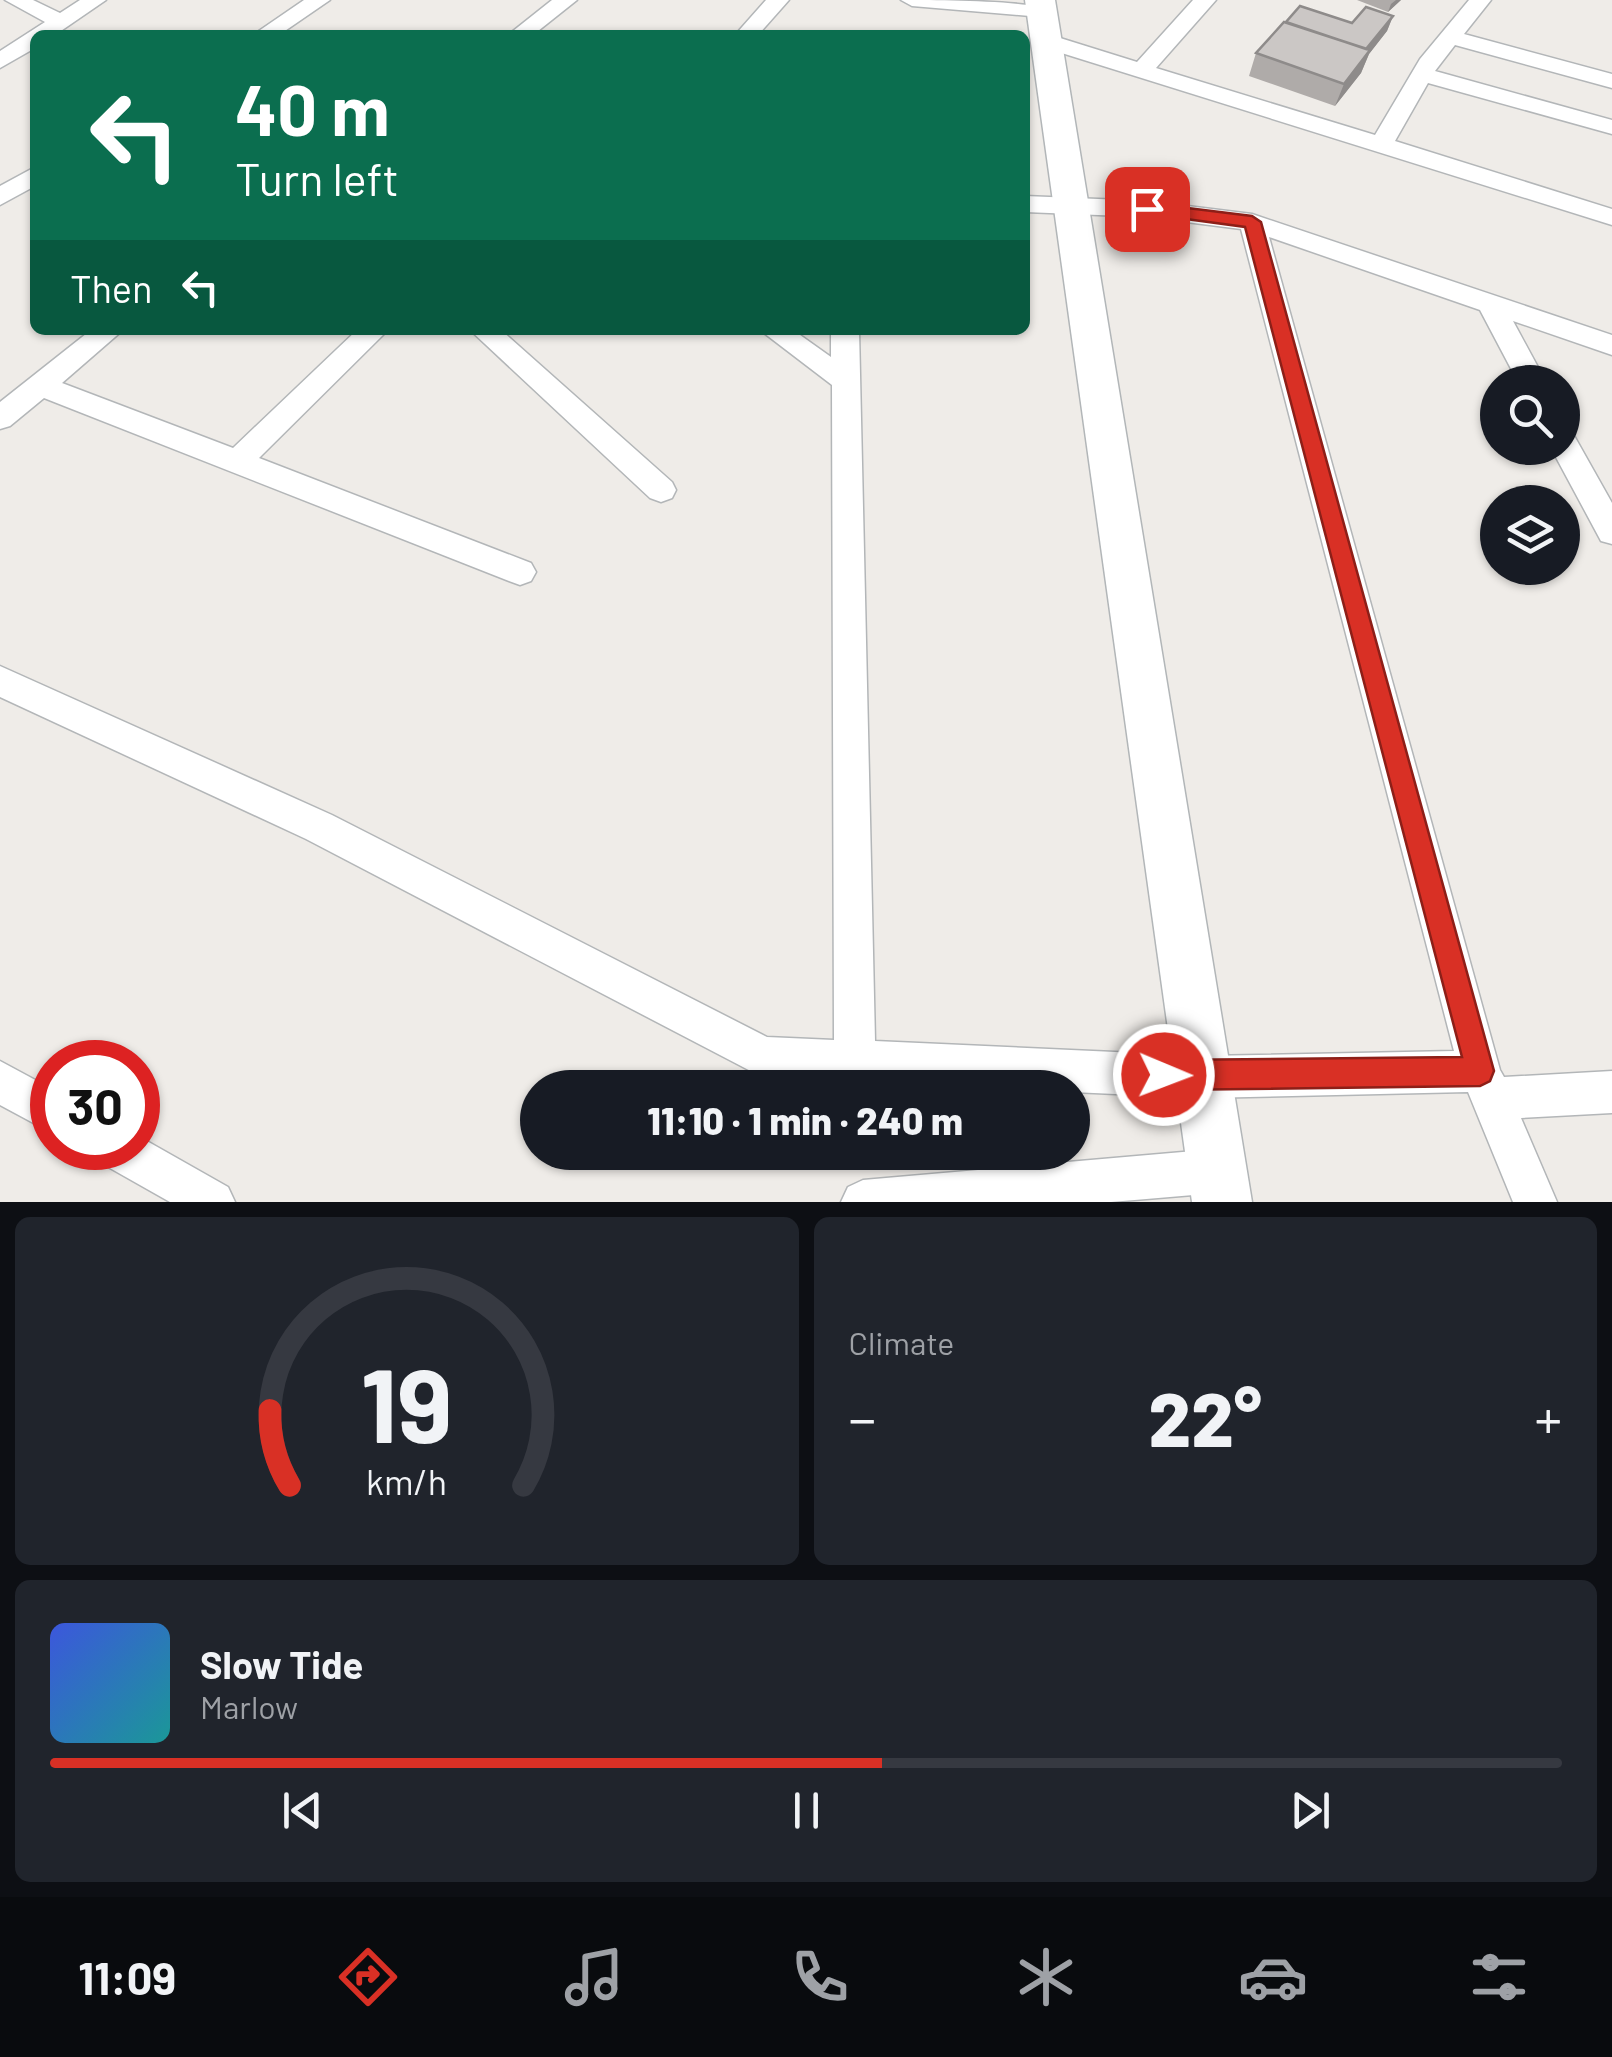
<!DOCTYPE html>
<meta charset="utf-8">
<style>
:root{--surface:#171b24;--page:#20242c;--text:#f1f3f6;--muted:#9ea1a6;--line:#363941;--accent:#d93025}
body{margin:0;font-family:Barlow,sans-serif;background:var(--page);color:var(--text);height:100vh;display:flex;flex-direction:column;font-size:38px;white-space:nowrap}
*{box-sizing:border-box;margin:0}
p{font-size:32px;color:var(--muted)}
.icon{flex:none;width:55px;height:55px;fill:none;stroke:currentColor;stroke-width:2;stroke-linecap:round;stroke-linejoin:round}
.map{position:relative;height:1202px;overflow:hidden}
.details{display:flex;flex-direction:column;gap:15px;padding:15px;background:#0d0f14;flex:1}
.details>*{flex:none}
.banner{position:absolute;left:30px;top:30px;width:1000px;height:305px;border-radius:15px;box-shadow:0 2px 8px #0004;background:#0b6e4f;color:#fff;overflow:hidden}
.buttons{position:absolute;left:1480px;top:365px;display:grid;gap:20px}
.buttons a{display:grid;place-items:center;width:100px;height:100px;border-radius:50%;background:var(--surface);box-shadow:0 2px 8px #0004;font-size:50px}
.speed{position:absolute;left:30px;top:1040px;display:flex;gap:20px;font-size:50px;font-weight:700;text-align:center}
.speed>*{display:grid;place-content:center;width:130px;height:130px;border-radius:50%;background:var(--surface);box-shadow:0 2px 8px #0004;line-height:1}
.speed .limit{border:15px solid #d22;background:#fff;color:#111}
.pin{position:absolute;display:grid;place-items:center;width:85px;height:85px;color:#fff;margin:-42px;border-radius:20px;box-shadow:0 5px 15px #0006}
.me{position:absolute;width:110px;margin:-55px;rotate:91deg;stroke-linejoin:round;filter:drop-shadow(0 0 8px #0008)}
.turn{display:flex;align-items:center;gap:35px;height:210px;padding:0 40px;font-size:45px}
.turn .icon{width:130px;height:130px;stroke-width:2.5}
.turn b{display:block;font-size:70px;line-height:85px}
.then{display:flex;align-items:center;height:95px;padding:0 40px;background:#0003;gap:20px;font-size:38px}
.big{font-size:75px;font-weight:800;line-height:1.1}
.details .tile{flex:1;display:flex;flex-direction:column;justify-content:center;gap:15px;min-width:0;padding:0 35px;border-radius:15px;background:var(--page)}
.details .dial{align-items:center;gap:0}
.dial svg{height:260px;overflow:visible;fill:none;stroke:var(--line);stroke-width:7;stroke-linecap:round;text-anchor:middle}
.dial text{fill:var(--text);stroke:none}
.song{display:flex;align-items:center;gap:30px}
.cover{width:120px;height:120px;border-radius:15px;background:linear-gradient(135deg,hsl(230 70% 55%),hsl(180 70% 35%))}
.played{height:10px;border-radius:5px;background:linear-gradient(90deg,var(--accent) 55%,var(--line) 55%)}
.keys{display:flex;justify-content:space-around;direction:ltr}
.heat{display:flex;justify-content:space-between;align-items:center;font-size:55px;direction:ltr}
.details .tiles{flex:1;display:grid;gap:15px;grid-template-columns:1fr 1fr}
.tile:last-child{grid-column:span 2}
.trip{position:absolute;left:520px;top:1070px;width:570px;height:100px;border-radius:50px;background:var(--surface);box-shadow:0 2px 8px #0004;font-weight:800;line-height:100px;text-align:center}
.dock{display:flex;height:160px;justify-content:space-around;align-items:center;background:#090b0e;color:var(--muted)}
.dock .icon{width:70px;height:70px}
.dock .on{color:var(--accent)}
.dock b{font-size:45px;color:var(--text)}
.map>svg:first-child{display:block}
</style>
<div class="map">
<svg width="1612" height="1202" viewBox="0 0 1612 1202">
<rect width="100%" height="100%" fill="#efece8"/>
<g fill="none" stroke-linecap="round" stroke-linejoin="round">
<defs>
<path id="street" d="M5 0H33L60 13 80 0H106L55 35H35V48L0 68V51L45 22Z
M304 0H330L279 35H253Z
M552 0H577L533 35H508Z
M766 0H789L758 35H735Z
M901 0C930 0 1034 0 1052 11L1041 17 912 6Z
M1193 0H1216L1156 68 1375 135 1420 59 1469 0H1491L1464 34 1612 74V88L1455 45 1435 71 1612 120V134L1428 83 1395 141 1612 209V225L1036 45 1033 40 1044 33 1137 62Z
M35 167V186L0 205V186Z
M1025 196 1147 201 1252 214 1612 335V355L1513 321 1546 382H1518L1480 310 1269 237 1500 1070 1504 1077 1612 1071V1113L1521 1118 1557 1202H1513L1468 1092 1203 1098 1072 1092V1088L764 1078 306 839 0 697V666L332 815 767 1037 834 1040 832 385 760 330H793L831 357V330H859L875 1041 1203 1056 1454 1051 1241 229 1147 217 1025 212Z
M91 330H123L62 383 233 448 357 330H388L259 458 531 563 536 572 531 581 520 585 509 581 44 398 10 426 0 429V402Z
M470 330H501L672 482 676 490 672 498 661 502 650 498Z
M1562 429 1572 432 1612 503V544L1601 541 1551 448H1562Z
M0 1061 52 1089V1133L0 1105Z
M138 1136 228 1187 235 1202H170L101 1163 95 1148H138Z
M1217 1149 1232 1156 1239 1171 1232 1186 1217 1193 1111 1202H841L848 1187 863 1180Z"/>
<path id="secondary" d="M1025 0H1055L1252 1202H1192Z"/>
</defs>
<use href="#street" stroke="#b3b6b8" stroke-width="3"/>
<use href="#secondary" stroke="#b2b6b8" stroke-width="3"/>
<use href="#street" fill="#fff" fill-rule="evenodd"/>
<use href="#secondary" fill="#fff" fill-rule="evenodd"/>
</g>
<path fill="#afaba9" d="M1357 0H1401L1388 12Z
M1393 16 1387 31 1369 54 1361 73 1335 106 1249 76 1256 53 1352 23Z"/>
<path fill="#8e8b8a" d="M1396 0H1401L1388 12 1391 4Z
M1393 16 1387 31 1369 54 1361 73 1335 106 1344 84 1366 49Z"/>
<path fill="#cbc7c5" stroke="#8e8b8a" stroke-width="2.5" d="M1300 6 1352 23 1366 7 1393 16 1366 49 1286 22Z
M1284 22 1370 50 1344 84 1256 53Z"/>
<path fill="#d93025" stroke="#8d1f18" stroke-width="2.5" d="M1147 203 1252 216 1261 222 1494 1071 1490 1081 1480 1086 1164 1090 1154 1085 1149 1075 1154 1065 1164 1060 1462 1057 1245 227 1141 213V205Z"/>
</svg>
<div class="buttons">
<a><svg class="icon" aria-label="search" viewBox="0 0 24 24"><circle cx="10" cy="10" r="6"/><path d="M15 15l6 6"/></svg></a>
<a><svg class="icon" aria-label="layers" viewBox="0 0 24 24"><path d="M12 4l9 5-9 5-9-5zM3 14l9 5 9-5"/></svg></a>
</div>
<div class="speed"><div class="limit">30</div></div>
<div class="pin" style="left:1147px;top:209px;background:#d93025"><svg class="icon" aria-label="arrive" viewBox="0 0 24 24"><path d="M6 21V4h12l-3 4 3 4H6"/></svg></div>
<svg class="me" style="left:1164px;top:1075px" viewBox="-20 -20 40 40"><circle r="17" fill="#d93025" stroke="#fff" stroke-width="3"/><path d="M0-11L8 9 0 5-8 9z" fill="#fff"/></svg>
<div class="trip">11:10 · 1 min · 240 m</div>
<div class="banner">
<div class="turn"><svg class="icon" aria-label="left" viewBox="0 0 24 24"><path d="M17 20v-9H6M10 6l-5 5 5 5"/></svg><div><b>40 m</b>Turn left</div></div>
<div class="then">Then<svg class="icon" aria-label="left" viewBox="0 0 24 24"><path d="M17 20v-9H6M10 6l-5 5 5 5"/></svg></div>
</div>
</div>
<section class="details">
<div class="tiles">
<div class="tile dial"><svg viewBox="0 0 100 80">
<path d="M14 69A42 42 0 1 1 86 69"/>
<path d="M14 69A42 42 0 0 1 8 46" stroke="#d93025"/>
<text x="50" y="56" font-size="32" font-weight="700">19</text>
<text x="50" y="72" font-size="11">km/h</text>
</svg></div>
<div class="tile"><p>Climate</p>
<div class="heat"><a>−</a><b class="big">22°</b><a>+</a></div>
</div>
<div class="tile">
<div class="song"><i class="cover"></i><div><b>Slow Tide</b><p>Marlow</p></div></div>
<div class="played"></div>
<div class="keys"><svg class="icon" aria-label="previous" viewBox="0 0 24 24"><path d="M18 5L8 12l10 7zM5 5v14"/></svg><svg class="icon" aria-label="pause" viewBox="0 0 24 24"><path d="M8 5v14M16 5v14"/></svg><svg class="icon" aria-label="next" viewBox="0 0 24 24"><path d="M6 5l10 7-10 7zM19 5v14"/></svg></div>
</div>
</div>
</section>
<nav class="dock">
<b>11:09</b>
<svg class="icon on" aria-label="directions" viewBox="0 0 24 24"><path d="M12 3l9 9-9 9-9-9zM9 14v-3h6M13 9l2 2-2 2"/></svg>
<svg class="icon" aria-label="music" viewBox="0 0 24 24"><path d="M9 18V5l10-2v13"/><circle cx="6" cy="18" r="3"/><circle cx="16" cy="16" r="3"/></svg>
<svg class="icon" aria-label="phone" viewBox="0 0 24 24"><path d="M5 4h4l2 5-3 2q2 4 5 5l2-3 5 2v4C11 20 4 13 5 4z"/></svg>
<svg class="icon" aria-label="climate" viewBox="0 0 24 24"><path d="M12 3v18M4 7l16 10M4 17L20 7"/></svg>
<svg class="icon" aria-label="car" viewBox="0 0 24 24"><path d="M5 17H2v-5l4-1 3-4h7l3 4 3 1v5h-3M9 17h6M6 11h13"/><circle cx="7" cy="17" r="2"/><circle cx="17" cy="17" r="2"/></svg>
<svg class="icon" aria-label="filters" viewBox="0 0 24 24"><path d="M4 7h16M4 17h16"/><circle cx="9" cy="7" r="2"/><circle cx="15" cy="17" r="2"/></svg>
</nav>
